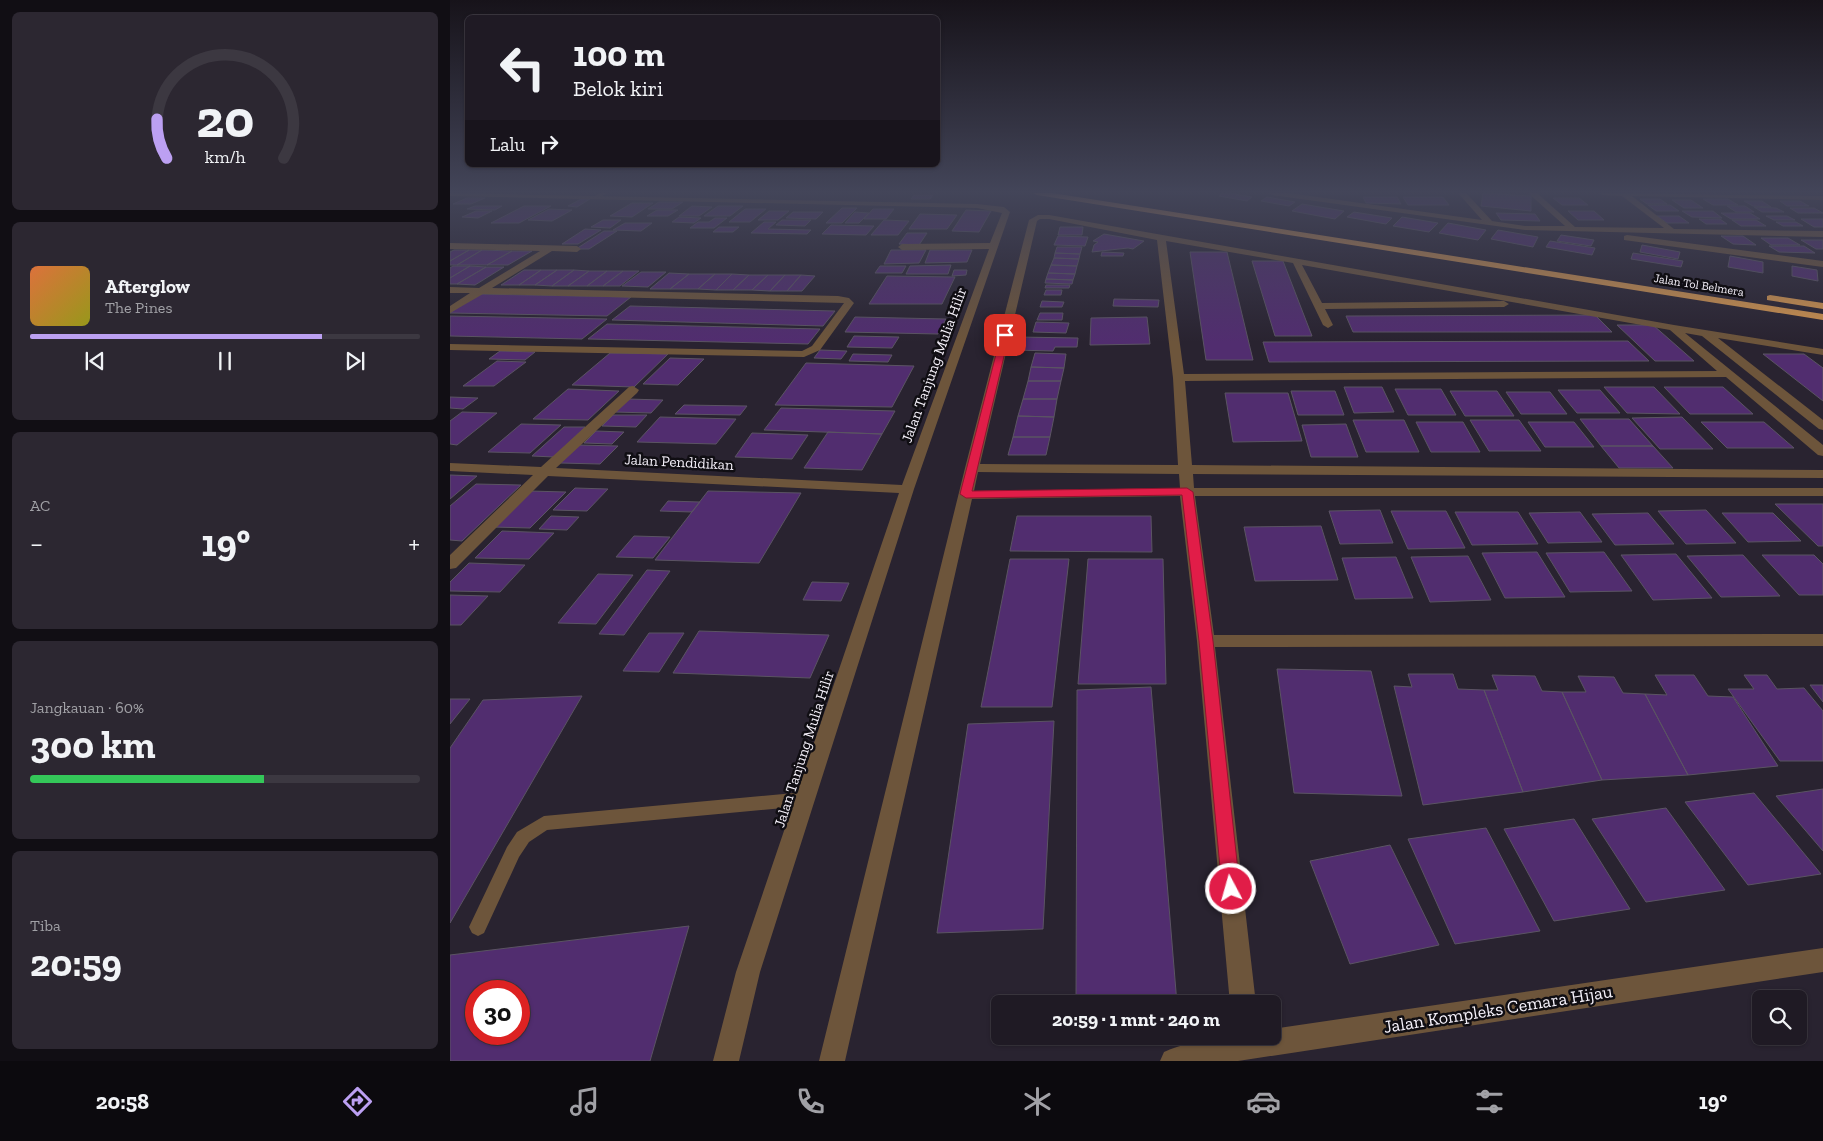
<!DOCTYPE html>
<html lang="id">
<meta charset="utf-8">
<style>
:root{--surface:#1f1a24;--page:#2c2731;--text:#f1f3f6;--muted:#a1a1a6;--line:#3c3841;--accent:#bca0f2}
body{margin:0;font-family:"Zilla Slab",serif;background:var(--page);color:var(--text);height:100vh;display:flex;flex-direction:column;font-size:19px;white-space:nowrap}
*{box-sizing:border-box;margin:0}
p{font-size:16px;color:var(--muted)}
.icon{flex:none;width:28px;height:28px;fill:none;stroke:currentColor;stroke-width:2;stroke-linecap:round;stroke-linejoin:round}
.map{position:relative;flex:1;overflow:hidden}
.side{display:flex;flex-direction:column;gap:12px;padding:12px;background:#110e14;width:450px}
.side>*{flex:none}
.top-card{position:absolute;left:15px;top:15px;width:475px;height:152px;border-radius:8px;box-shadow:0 1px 4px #0004,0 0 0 1px var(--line);background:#1f1a24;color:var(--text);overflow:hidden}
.tools{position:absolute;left:1302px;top:990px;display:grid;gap:10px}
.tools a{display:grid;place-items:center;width:55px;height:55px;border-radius:8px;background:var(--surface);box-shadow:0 1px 4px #0004,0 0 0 1px var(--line);font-size:25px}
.speed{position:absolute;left:15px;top:980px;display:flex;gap:10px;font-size:25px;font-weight:700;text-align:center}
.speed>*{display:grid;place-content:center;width:65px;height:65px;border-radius:50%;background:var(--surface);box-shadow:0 1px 4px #0004,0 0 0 1px var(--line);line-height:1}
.speed .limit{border:8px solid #d22;background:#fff;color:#111}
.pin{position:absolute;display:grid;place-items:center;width:42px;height:42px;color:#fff;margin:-21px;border-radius:10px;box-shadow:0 2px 8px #0006}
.me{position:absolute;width:55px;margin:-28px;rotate:354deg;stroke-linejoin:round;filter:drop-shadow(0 0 4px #0008)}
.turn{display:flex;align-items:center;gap:18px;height:105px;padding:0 25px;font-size:22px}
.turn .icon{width:65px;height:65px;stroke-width:2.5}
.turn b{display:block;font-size:35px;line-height:42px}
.then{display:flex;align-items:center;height:48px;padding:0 25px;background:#0003;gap:10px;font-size:19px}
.big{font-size:38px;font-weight:700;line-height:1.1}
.side .widget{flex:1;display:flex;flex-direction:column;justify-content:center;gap:8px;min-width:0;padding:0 18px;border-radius:8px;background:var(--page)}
.side .dial{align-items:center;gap:0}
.dial svg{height:130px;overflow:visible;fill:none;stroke:var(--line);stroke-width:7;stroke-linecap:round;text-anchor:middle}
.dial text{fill:var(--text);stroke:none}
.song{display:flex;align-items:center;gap:15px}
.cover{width:60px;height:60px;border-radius:8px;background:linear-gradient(135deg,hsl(20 70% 55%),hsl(60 70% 35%))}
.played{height:5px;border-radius:2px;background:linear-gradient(90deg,var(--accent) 75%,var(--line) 75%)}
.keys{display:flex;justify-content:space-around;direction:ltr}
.heat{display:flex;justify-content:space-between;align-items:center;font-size:28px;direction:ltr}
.charge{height:8px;border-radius:4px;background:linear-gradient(90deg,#34c759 60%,var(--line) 0)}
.trip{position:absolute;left:541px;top:995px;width:290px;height:50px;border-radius:8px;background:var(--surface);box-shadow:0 1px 4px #0004,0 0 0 1px var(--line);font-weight:700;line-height:50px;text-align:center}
.dock{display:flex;height:80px;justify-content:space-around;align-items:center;background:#0c0a0e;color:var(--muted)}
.dock .icon{width:35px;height:35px}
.dock .selected{color:var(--accent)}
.dock b{font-size:22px;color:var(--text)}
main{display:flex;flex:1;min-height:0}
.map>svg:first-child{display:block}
</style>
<main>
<section class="side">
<div class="widget dial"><svg viewBox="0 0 100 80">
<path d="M14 69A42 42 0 1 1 86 69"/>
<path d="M14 69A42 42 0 0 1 8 45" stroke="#bca0f2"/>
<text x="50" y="56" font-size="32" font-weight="700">20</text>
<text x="50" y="72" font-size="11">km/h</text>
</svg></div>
<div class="widget">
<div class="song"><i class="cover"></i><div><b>Afterglow</b><p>The Pines</p></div></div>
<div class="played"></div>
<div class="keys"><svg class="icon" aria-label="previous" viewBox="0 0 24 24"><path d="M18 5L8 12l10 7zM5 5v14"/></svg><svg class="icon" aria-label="pause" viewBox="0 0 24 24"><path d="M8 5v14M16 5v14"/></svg><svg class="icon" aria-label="next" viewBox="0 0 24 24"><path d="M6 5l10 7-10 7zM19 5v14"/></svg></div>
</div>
<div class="widget"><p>AC</p>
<div class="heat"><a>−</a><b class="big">19°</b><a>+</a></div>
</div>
<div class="widget"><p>Jangkauan · 60%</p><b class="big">300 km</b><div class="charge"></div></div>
<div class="widget"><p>Tiba</p><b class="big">20:59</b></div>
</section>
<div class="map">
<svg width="1373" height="1061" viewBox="0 0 1373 1061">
<rect width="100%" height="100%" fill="#292330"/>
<path fill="#512d6f" stroke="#5b5463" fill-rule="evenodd" d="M773 193H779L802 197 797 201 769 196Z
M1033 193 1081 196V211L1031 206Z
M464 195H483L480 199H461Z
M817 197 845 202 839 206 811 201Z
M913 197H947L951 204 916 203Z
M953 197H993L999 205H958Z
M17 198H35L21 204H3Z
M1103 198H1129L1138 205H1112Z
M131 199H140L127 207 118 206Z
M1190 199H1210L1217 204H1197Z
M1253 199H1278L1288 205H1263Z
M1222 200H1241L1253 208H1234Z
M1294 201H1312L1321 207 1303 206Z
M1330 201H1350L1359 206H1337Z
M209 202H233L222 209H198Z
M182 203H203L182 217 160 216Z
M852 204 894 211 885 219 842 211Z
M1198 205H1220L1229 211H1206Z
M25 206H52L45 210 17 209Z
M74 206H101L69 223H41Z
M242 206 262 207 249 216H229Z
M268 206H293L280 216H254Z
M1277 206H1295L1304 212H1286Z
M1304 207 1326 208 1334 212H1312Z
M392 208H407L392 223H376Z
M1340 208H1364L1373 213H1348Z
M99 209 122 210 102 221 78 220Z
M295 209H316L300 222H279Z
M423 209H444L436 219H414Z
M207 210H228L218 216H197Z
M516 210 541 211 529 232 502 231Z
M26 211H42L28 218 12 217Z
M319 211H339L328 220H308Z
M1118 211H1144L1154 220H1128Z
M1232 211H1263L1272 218 1242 217Z
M343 212H373L366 219 336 218Z
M405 212 419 213 409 223H395Z
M904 212 942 218 936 224 897 217Z
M1046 213 1085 214 1090 221 1051 220Z
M1271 213H1300L1310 219H1281Z
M470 214 507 215 497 229H459Z
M1207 216H1229L1239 223H1217Z
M1316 216H1337L1345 220H1324Z
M229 217 251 218 244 223 222 222Z
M952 217 988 223 979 232 943 226Z
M265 218H277L264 228H240L248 222H259Z
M1249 219H1270L1277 224H1256Z
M1351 219H1373V227H1364Z
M153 220H171L160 228 141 227Z
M332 220H361L355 226 326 225Z
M434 220 459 221 448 235H421Z
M1282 220H1306L1316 226H1291Z
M314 222H326L318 229 361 230 357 234 301 233Z
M1326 222H1346L1353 226H1333Z
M175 223H202L191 231 163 230Z
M998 223 1036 230 1028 240 989 233Z
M381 225 424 226 416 235 372 234Z
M269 227H289L283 232H263Z
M610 227H633L632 235H608Z
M135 229 151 230 128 244H112Z
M1048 230 1088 237 1083 247 1041 239Z
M154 231H167L139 249H126Z
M457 233H477L469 245 449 244Z
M654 234 694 241 683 249 678 248 642 252 644 245 648 242 643 241Z
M1111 235 1144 240 1141 246 1107 241Z
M608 236 638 237 635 246 604 245Z
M1271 236H1293L1306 245 1283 244Z
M1311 238H1338L1350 245H1321Z
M1351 240H1373V249H1366Z
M1100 241 1145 248 1142 255 1096 247Z
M1192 245 1230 252 1228 259 1190 252Z
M1319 246H1354L1365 253 1329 252Z
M607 247H632L630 254 605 253Z
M4 250H19L0 261V252Z
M19 250H32L7 265H0V261Z
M32 250 62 251 37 265H7Z
M441 250H476L469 263 434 264Z
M480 250H522L517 262 475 263Z
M62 251H82L58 265H37Z
M652 252 674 253 673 256H651Z
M740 252H777L803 360H756Z
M605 253 630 254 629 259 604 258Z
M1183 253 1233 261 1231 267 1181 259Z
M1280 256 1313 262V273L1278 267Z
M604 258 629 259 627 266 601 265Z
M802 261H833L862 336H825Z
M501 265 498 274H456L460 266Z
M601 265 627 266 625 274 598 273Z
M3 266H20L0 278V268Z
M20 266 36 267 7 284H0V278Z
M430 266H456L452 273H425Z
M1342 266 1367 270 1368 281 1342 276Z
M36 267H54L25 285 7 284Z
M74 270H91L69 285H51Z
M91 270H107L85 285H69Z
M107 270H124L102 286 85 285Z
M124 270 139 271 118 286H102Z
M504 270H517L516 275 502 276Z
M139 271H157L137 286H118Z
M157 271H173L153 286H137Z
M173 271H189L170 286H153Z
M191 272H216L198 287 172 286Z
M219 273 239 274 220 289H200Z
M598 273 625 274 623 280 596 279Z
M239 274H265L248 289H220Z
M265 274H282L266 290 248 289Z
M282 274 299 275 283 290H266Z
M299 275H318L302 290H283Z
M318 275H335L320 291 302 290Z
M335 275H351L337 291H320Z
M351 275 365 276 352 291H337Z
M437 276 505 277 492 304H419Z
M596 279 623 280 622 284 595 283Z
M596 285H620L619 288H595Z
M596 290H612L611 295H594Z
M28 294 181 297 157 316 0 313Z
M664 299 709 300 708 307 663 306Z
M592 301 614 302 612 307H590Z
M180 306 385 311 373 326 162 320Z
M590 313H613L612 320H587Z
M1145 315 1162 332H903L896 316Z
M0 316 157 319 132 339 0 336Z
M405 317 496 319 488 334 395 332Z
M697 317 700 344 640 345 641 318Z
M586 322 619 323 616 333 583 332Z
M157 324 370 329 358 344 138 339Z
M1167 325H1203L1244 361H1205Z
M404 336 449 337 442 348 397 347Z
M568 337 628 338 627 347H605L603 351 563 350Z
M1178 341 1199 361 819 362 813 342Z
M370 350 397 351 391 359 364 358Z
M50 351 85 352 75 360 39 359Z
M160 353 218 354 184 387 122 385Z
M585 353 616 354 614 368 581 367Z
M403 354 442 355 438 362 399 361Z
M1313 354H1354L1373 368V401Z
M220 358 254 359 228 385 193 384Z
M47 361 76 362 44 386H13Z
M356 363 464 366 442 407 325 405Z
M581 367 614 368 611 381H578Z
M578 381H611L607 399H573Z
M894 387H932L944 412 904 413Z
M1154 387H1204L1230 414 1177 413Z
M1214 387H1273L1303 414H1240Z
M118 389 169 391 138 420 83 419Z
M945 389H991L1006 415H958Z
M1108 390H1150L1170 413H1127Z
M841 391H885L894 415H848Z
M1000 391H1047L1064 416H1015Z
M1056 392H1100L1117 414H1071Z
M775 393H838L852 441 783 442Z
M0 397 28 398 13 409 0 408Z
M177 399 213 400 201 413 164 412Z
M573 399H607L604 417 568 416Z
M234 405 297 406 290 415 225 414Z
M331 408 445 411 432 434 314 430Z
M12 412 47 413 7 445 0 444V421Z
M163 415H197L186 427 152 426Z
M568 416 604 417 600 437H563Z
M210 417 286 419 266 444 187 442Z
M1232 417 1263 449H1210L1182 418Z
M1130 419H1179L1203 446H1151Z
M903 420H954L969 452H916Z
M1020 420H1069L1091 451H1039Z
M966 422H1013L1030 452H981Z
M1078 422H1124L1144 447H1095Z
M1251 422H1314L1344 448H1277Z
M71 424 111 425 80 453 38 452Z
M896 424 908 457H861L852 425Z
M114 427H135L104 457 82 456Z
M146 431 174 432 162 444 134 443Z
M378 432 432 434 412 470 354 468Z
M302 433 358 435 342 459 285 457Z
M563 437H600L596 455H558Z
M128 445 168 446 150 464 110 463Z
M1151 446H1203L1223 468H1169Z
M0 475 27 476 0 499Z
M26 484 71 485 12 541 0 540V506Z
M125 488 158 489 137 511 103 510Z
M79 491 116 492 80 528 42 527Z
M258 491 351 493 309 563 205 560Z
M218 501 250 502 242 512 210 511Z
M1325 504H1373V546H1368Z
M930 510 943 543 890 544 879 511Z
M1256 510 1286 543 1236 544 1208 511Z
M941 511H996L1015 548 958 549Z
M1005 512H1068L1088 544 1022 545Z
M1130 512 1152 542 1098 543 1079 513Z
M1198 513 1224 544 1165 545 1142 514Z
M1272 513H1323L1351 541 1298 542Z
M101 516 129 517 117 530 89 529Z
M567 516H701L702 552 560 551Z
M871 526 888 580 805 581 794 527Z
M52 531 104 533 79 559 25 558Z
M184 536 220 537 203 558 166 557Z
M1087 552 1115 597 1055 598 1032 553Z
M1154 552 1182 591 1120 592 1096 553Z
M1226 554 1262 598 1203 600 1171 555Z
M1293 555 1330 596 1271 597 1237 556Z
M1312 555H1364L1373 564V595H1349Z
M1018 556 1041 600 980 602 961 557Z
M946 557 963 598 905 599 892 558Z
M560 559H619L602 707H531Z
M638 559H713L716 684H628Z
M19 563 75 565 50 592 0 591V582Z
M197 570 220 571 174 635 149 634Z
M148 574 183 575 146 624 108 623Z
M362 582 399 583 391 601 353 600Z
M0 595 38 596 11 625H0Z
M249 631 379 635 360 678 223 673Z
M199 633H234L209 672 173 671Z
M827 669 921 671 952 796 844 793Z
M958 674H1003L1008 689 1034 690 1073 792 973 805 944 686 962 687Z
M1042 675 1085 676 1092 691 1112 692 1152 780 1073 792 1034 690H1048Z
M1205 675H1244L1258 696 1283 697 1328 766 1238 775 1195 694 1217 695Z
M1294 675H1317L1327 689 1354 688 1373 711V761H1330L1278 689H1304Z
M1128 676 1164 677 1173 693 1195 694 1238 775 1152 780 1112 692H1136Z
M1360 685H1373V702Z
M701 687 727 1004H626L627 690Z
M132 696 0 923V748L33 700Z
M0 699H20L0 724Z
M604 721 593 929 487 933 518 724Z
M1373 789V851L1326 796Z
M1304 793 1371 874 1298 885 1235 802Z
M1216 808 1275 890 1196 902 1142 819Z
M1124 819 1180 909 1104 921 1054 829Z
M1036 828 1090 931 1005 944 958 839Z
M940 845 989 945 900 964 860 861Z
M239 926 200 1061H0V955ZM26 991H69V1034H26Z"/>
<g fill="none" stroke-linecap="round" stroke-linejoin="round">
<path fill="#6d553b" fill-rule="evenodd" d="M150 193H157L149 198H145V196Z
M355 792 361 794 363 799 361 804 355 806 97 830 79 842 69 857 34 933 28 936 22 933 19 927 57 847 67 832 94 816Z"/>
<path fill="#6d553b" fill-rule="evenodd" d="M0 193 527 204 554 207 560 212 464 489 310 972 289 1061H263L286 972 449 493 98 476 6 568 0 569V555L83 475 0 471V463L91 467 179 387 183 386 189 390 187 393 106 468 452 485 539 249 452 250 448 247 452 244 540 243 552 213 527 208 0 196Z
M818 193H839L1032 220 1008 193H1016L1042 221 1075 226H1115L1078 193H1087L1125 227 1214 228 1172 196 1153 195 1149 193 1373 196V200L1182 196 1224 229 1373 231V237L1075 230 822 195Z
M588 215H599L1224 325 1373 349V355L1268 338 1373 420V430L1369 429 1252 336 1235 333 1373 445V456L1368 455 1276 377 735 381 742 465 1373 470V478L743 474 744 488H1373V496H745L764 635 1373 634V646L765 647 806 1004H780L747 641 730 496 522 499 395 1061H369L515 468 579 220ZM590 219H599L707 240 723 378 728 465 530 464 587 221ZM716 241 843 263 873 325 878 328 883 325 875 309 1054 307 1059 304 1054 301 872 303 852 265 1220 330 1267 371 734 374ZM528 472 729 474 730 488 524 491Z
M1177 235 1373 261V267L1174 240V236Z
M0 243 127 246 131 249 127 252 102 251 42 288 388 296 399 298 404 303 370 350 354 357 0 350V344L352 351 362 346 394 303 33 294 0 313V306L20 293H0V287L29 288 90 251 0 249Z
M1373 948V972L788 1061H710L714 1052C748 1037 786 1036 822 1036V1029Z"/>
<path fill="#d0934e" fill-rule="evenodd" d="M583 193H602L1373 314V320L587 195Z
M1320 295 1373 303V309L1317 300V296Z"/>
</g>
<linearGradient id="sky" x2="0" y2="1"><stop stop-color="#17131a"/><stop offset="0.56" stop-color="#434559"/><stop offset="1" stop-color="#434559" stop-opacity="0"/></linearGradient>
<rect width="1373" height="342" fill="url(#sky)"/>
<path fill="#e11d48" stroke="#92132f" d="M555 332 559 335 522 491 737 488 743 492 763 641 790 889 787 895 781 897 775 895 772 889 749 641 732 495 516 498 510 494 551 335Z"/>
<g text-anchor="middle" stroke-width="5" stroke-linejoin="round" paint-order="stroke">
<g font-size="12" fill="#f6f2fb" stroke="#100e13">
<text transform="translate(1249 285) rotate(9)" y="4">Jalan Tol Belmera</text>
</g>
<g font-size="15" fill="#f6f2fb" stroke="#100e13">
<text transform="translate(484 365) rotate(-70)" y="5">Jalan Tanjung Mulia Hilir</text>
<text transform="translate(229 462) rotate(3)" y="5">Jalan Pendidikan</text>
<text transform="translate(354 749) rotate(-72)" y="5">Jalan Tanjung Mulia Hilir</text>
</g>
<g font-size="18" fill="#f6f2fb" stroke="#100e13">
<text transform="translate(1048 1009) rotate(-9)" y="6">Jalan Kompleks Cemara Hijau</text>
</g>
</g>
</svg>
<div class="tools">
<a><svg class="icon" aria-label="search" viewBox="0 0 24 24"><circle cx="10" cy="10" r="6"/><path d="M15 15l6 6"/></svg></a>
</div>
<div class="speed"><div class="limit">30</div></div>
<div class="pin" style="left:555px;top:335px;background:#d93025"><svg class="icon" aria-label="arrive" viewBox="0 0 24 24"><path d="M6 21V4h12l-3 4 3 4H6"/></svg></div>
<svg class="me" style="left:781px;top:889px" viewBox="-20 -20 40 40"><circle r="17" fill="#e11d48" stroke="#fff" stroke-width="3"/><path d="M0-11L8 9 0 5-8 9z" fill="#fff"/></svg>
<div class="trip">20:59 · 1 mnt · 240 m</div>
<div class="top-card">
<div class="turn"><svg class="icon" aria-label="left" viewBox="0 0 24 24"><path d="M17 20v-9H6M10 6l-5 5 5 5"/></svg><div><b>100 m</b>Belok kiri</div></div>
<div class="then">Lalu<svg class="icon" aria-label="right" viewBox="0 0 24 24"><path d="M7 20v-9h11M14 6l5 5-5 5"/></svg></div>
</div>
</div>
</main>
<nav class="dock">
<b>20:58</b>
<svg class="icon selected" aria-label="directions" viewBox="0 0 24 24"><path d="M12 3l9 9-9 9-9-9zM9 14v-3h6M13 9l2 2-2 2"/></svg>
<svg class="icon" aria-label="music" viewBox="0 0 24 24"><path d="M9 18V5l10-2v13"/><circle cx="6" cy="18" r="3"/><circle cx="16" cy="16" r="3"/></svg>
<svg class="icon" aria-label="phone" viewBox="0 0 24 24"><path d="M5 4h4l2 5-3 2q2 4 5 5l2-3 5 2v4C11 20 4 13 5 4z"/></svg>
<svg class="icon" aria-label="climate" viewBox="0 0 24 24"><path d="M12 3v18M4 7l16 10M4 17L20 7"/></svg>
<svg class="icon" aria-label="car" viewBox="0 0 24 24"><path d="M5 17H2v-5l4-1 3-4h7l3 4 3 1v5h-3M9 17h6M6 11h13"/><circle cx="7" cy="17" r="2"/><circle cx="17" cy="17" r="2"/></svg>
<svg class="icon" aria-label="filters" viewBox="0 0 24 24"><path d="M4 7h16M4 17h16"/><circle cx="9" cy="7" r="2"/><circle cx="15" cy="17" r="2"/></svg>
<b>19°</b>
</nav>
